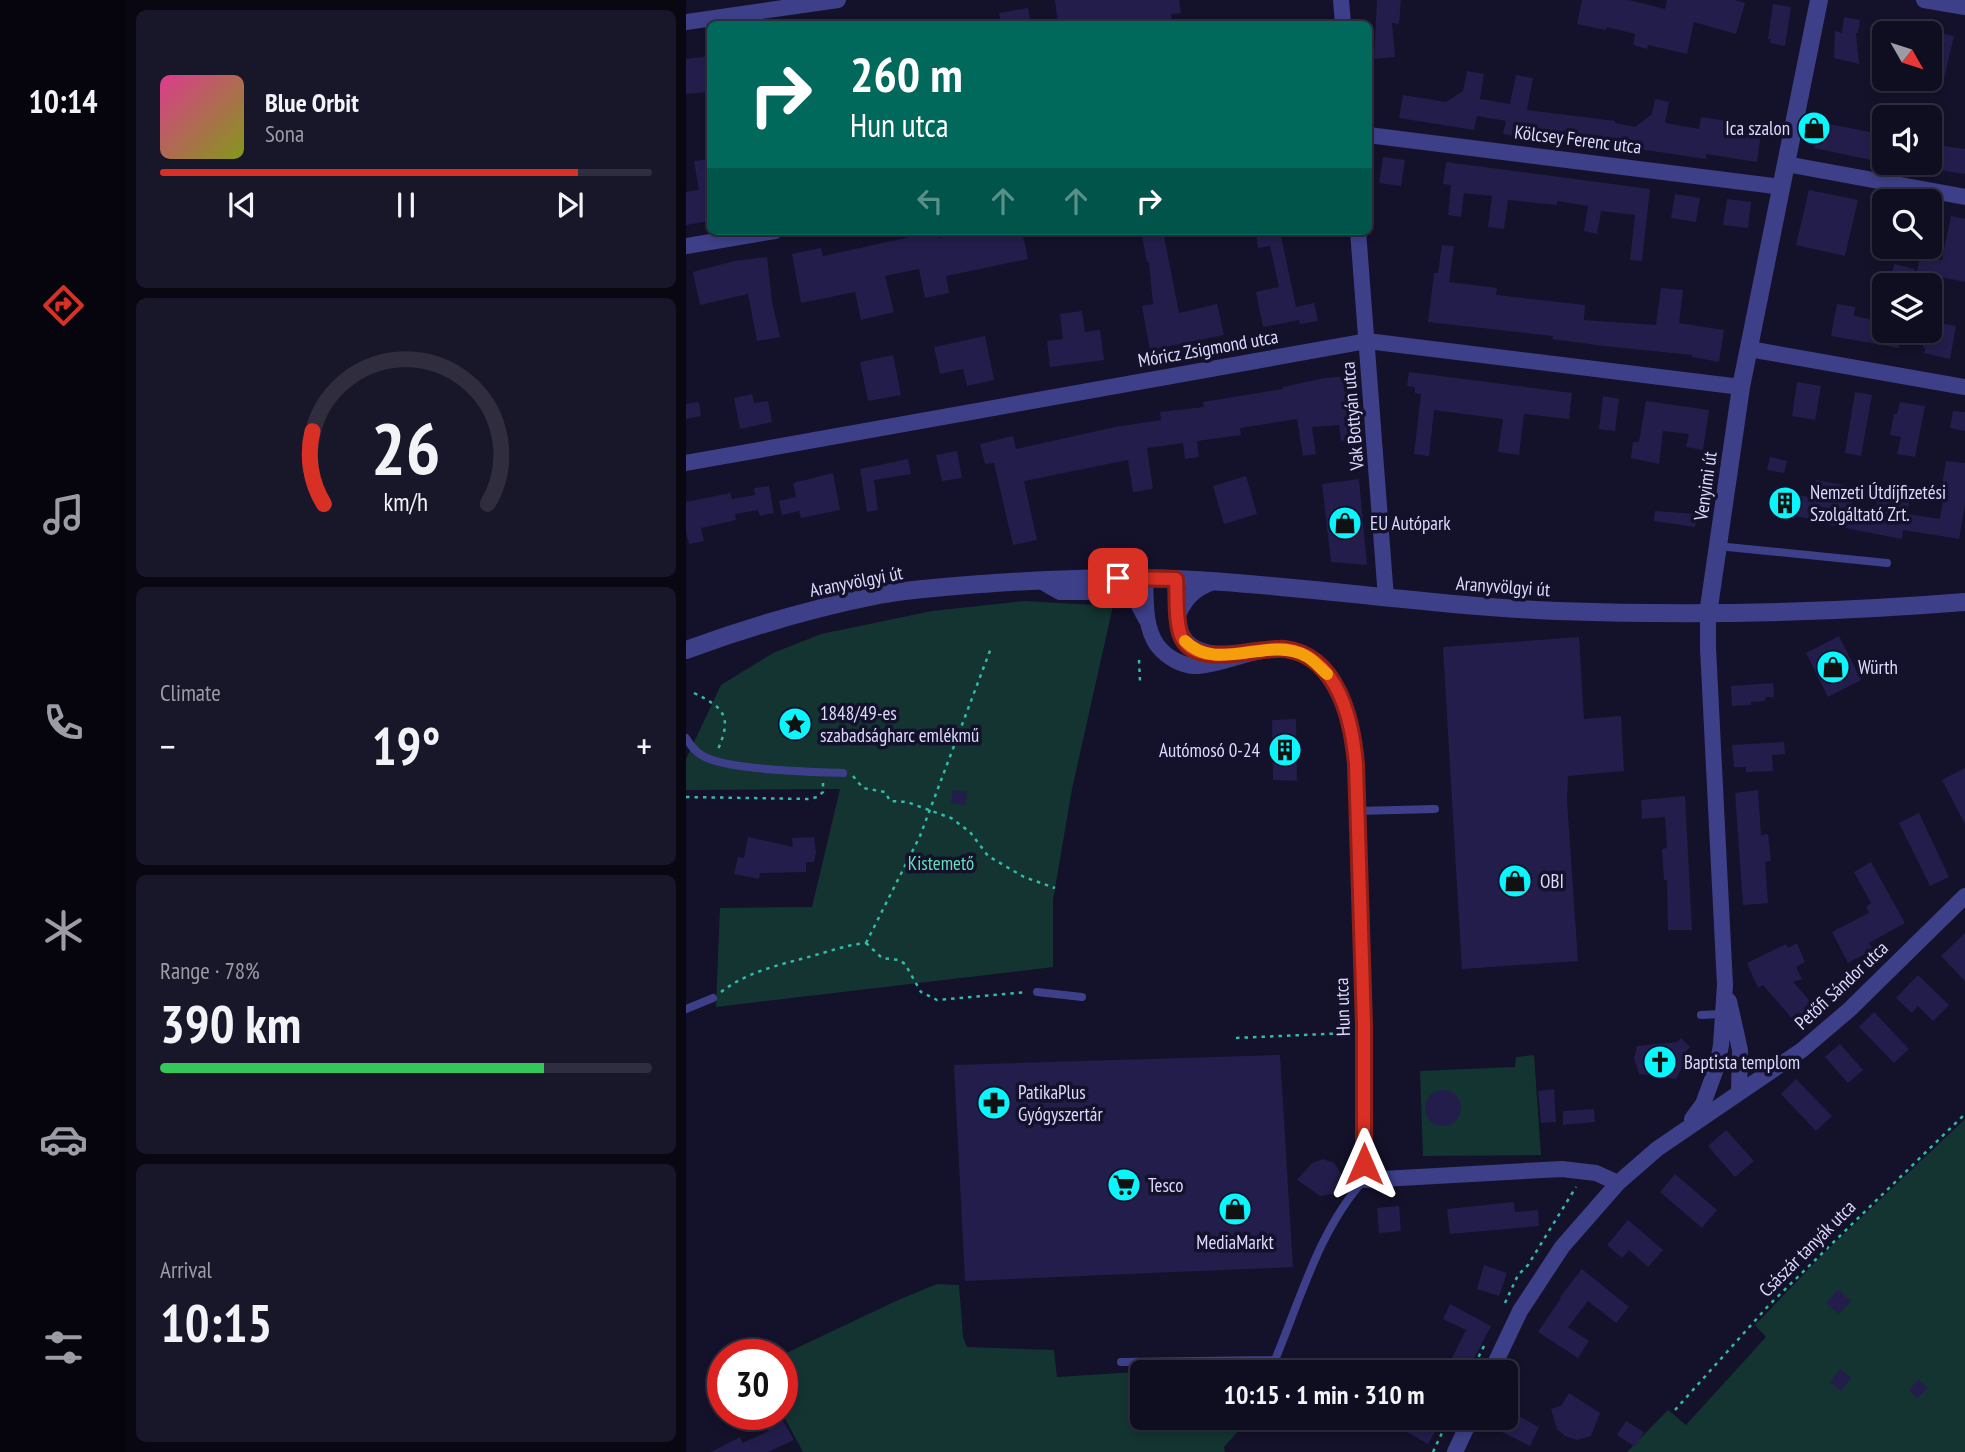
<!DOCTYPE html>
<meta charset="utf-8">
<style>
:root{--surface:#0f0d20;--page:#181629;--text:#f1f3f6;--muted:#9b9ca5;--line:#2f2d3e;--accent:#d93025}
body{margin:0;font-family:"PT Sans Narrow",sans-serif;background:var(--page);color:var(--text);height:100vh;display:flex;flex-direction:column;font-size:26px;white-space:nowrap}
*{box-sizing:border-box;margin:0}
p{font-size:23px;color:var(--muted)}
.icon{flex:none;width:38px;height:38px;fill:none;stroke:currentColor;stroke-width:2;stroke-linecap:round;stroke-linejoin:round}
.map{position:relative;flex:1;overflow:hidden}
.details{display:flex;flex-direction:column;gap:10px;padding:10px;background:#080712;width:560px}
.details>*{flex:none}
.hud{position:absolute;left:21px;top:21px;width:665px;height:214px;border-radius:10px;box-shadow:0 4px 10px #0003,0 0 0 2px var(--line);background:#00695c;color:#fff;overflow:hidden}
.needle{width:46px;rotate:129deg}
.fabs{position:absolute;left:1186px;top:21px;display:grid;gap:14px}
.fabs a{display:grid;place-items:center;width:70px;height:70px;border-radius:10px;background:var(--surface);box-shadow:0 4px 10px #0003,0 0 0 2px var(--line);font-size:35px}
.speed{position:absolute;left:21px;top:1339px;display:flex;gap:14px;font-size:35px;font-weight:700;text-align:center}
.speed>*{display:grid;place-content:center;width:91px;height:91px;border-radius:50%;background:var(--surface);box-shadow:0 4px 10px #0003,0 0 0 2px var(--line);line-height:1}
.speed .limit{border:10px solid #d22;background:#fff;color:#111}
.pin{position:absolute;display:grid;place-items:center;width:60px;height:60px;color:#fff;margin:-30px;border-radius:14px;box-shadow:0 4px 10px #0006}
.me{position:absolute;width:77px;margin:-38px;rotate:0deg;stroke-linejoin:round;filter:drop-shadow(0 0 5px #0008)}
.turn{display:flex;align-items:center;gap:24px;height:147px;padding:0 28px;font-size:32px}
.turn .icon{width:91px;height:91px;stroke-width:2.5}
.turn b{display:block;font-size:49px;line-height:60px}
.lanes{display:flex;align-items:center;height:66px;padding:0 28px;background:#0003;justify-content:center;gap:35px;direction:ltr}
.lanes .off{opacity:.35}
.big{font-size:52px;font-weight:700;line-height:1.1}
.details .card{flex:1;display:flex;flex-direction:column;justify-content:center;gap:10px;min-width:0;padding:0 24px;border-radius:10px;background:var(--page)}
.details .dial{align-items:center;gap:0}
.dial svg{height:182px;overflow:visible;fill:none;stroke:var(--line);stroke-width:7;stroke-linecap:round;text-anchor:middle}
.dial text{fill:var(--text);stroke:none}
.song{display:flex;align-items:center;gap:21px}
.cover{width:84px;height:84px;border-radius:10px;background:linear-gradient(135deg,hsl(330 70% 55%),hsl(70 70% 35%))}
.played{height:7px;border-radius:4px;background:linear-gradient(90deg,var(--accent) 85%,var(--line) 85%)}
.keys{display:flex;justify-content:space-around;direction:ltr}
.heat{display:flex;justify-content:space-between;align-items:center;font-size:38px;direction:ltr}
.charge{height:10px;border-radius:5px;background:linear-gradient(90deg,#34c759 78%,var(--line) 0)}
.trip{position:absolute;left:444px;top:1360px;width:388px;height:70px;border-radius:10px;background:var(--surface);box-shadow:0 4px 10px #0003,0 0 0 2px var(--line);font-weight:700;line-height:70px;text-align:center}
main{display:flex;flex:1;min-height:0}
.menu{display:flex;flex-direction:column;width:126px;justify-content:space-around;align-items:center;background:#06050d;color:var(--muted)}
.menu .icon{width:49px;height:49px}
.menu .active{color:var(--accent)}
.menu b{font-size:32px;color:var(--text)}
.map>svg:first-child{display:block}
</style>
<main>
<nav class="menu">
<b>10:14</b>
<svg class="icon active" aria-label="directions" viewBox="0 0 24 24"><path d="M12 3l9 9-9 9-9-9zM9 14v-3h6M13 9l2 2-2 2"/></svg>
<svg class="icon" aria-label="music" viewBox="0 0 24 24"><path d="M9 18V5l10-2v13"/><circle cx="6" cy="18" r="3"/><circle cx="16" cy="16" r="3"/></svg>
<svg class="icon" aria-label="phone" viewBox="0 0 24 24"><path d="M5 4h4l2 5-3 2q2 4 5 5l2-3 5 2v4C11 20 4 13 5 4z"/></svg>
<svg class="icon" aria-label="climate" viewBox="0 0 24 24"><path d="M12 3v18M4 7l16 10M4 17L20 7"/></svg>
<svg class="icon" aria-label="car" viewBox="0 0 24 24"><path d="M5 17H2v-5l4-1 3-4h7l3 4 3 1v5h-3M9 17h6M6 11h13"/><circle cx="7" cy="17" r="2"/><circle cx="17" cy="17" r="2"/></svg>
<svg class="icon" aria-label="filters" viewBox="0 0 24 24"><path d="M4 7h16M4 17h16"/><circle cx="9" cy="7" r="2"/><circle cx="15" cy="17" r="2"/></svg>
</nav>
<section class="details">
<div class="card">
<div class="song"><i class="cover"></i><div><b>Blue Orbit</b><p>Sona</p></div></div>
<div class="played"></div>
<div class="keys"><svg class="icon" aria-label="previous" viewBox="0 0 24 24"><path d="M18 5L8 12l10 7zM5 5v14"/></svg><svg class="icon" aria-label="pause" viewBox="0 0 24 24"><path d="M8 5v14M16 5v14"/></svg><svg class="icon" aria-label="next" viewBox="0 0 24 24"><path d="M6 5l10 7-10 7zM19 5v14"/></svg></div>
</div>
<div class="card dial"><svg viewBox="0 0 100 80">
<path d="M14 69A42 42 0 1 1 86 69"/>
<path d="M14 69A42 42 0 0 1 9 37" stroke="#d93025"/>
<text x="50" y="56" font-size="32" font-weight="700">26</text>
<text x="50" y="72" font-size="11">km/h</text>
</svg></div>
<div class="card"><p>Climate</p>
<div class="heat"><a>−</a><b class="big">19°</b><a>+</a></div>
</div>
<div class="card"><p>Range · 78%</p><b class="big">390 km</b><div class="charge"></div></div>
<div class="card"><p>Arrival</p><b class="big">10:15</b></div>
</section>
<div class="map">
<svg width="1279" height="1452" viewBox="0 0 1279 1452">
<rect width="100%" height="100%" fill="#14112a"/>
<path fill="#143431" d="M338 601 427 606 386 789 367 900V967L30 1007 34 908 126 907 154 789 0 790V759L35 685 87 653 135 634 246 611Z
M848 1055 855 1155 737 1156 734 1071 829 1067 830 1057Z
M1279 1119V1452H941L982 1410 1000 1425 1080 1337 1069 1325 1138 1253Z
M251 1284 273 1285 277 1337 281 1347 368 1350 371 1377 467 1371 499 1372H457V1418H564L538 1447 539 1452H117L96 1413V1355L210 1301Z"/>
<path fill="#231d4b" d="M369 0H493L495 13 485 14 486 24H440L439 21 409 24H372Z
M691 0H715L713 24 706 23 709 57 688 59Z
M896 0H943L979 9 981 0H1048L1059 3 1050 34 1008 22 1001 54 962 45 961 49 947 45 949 34 921 27 920 30 891 24Z
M1087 4 1105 7 1099 46 1084 43 1085 39H1082Z
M342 8 345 24H315L313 13Z
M1158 17 1174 20 1172 33H1170L1173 64 1148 58 1149 31 1156 33Z
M1244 31 1268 36 1257 83 1244 80Z
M24 56V92L0 94V59Z
M781 71 798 74 794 99 824 104 830 75 847 78 841 110 929 121V123L949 127 966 114 969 99 983 102 979 123 1013 129 1015 117 1076 126 1071 162 1020 154V159L926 145 881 143 836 136V137L817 134 820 121 791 116 788 130 713 118 717 95 760 102 777 91Z
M1133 122 1199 135 1195 162 1128 148Z
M1244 144 1279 149V174L1244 169Z
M697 157 719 160 715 186 693 183Z
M24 159V221L0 225V192L13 190 8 161Z
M760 162 964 189 956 261 944 260 949 215 915 211 911 234 898 231 902 206 871 201V205L822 200 818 229 802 227 806 196 778 193 775 217 762 215 765 185 757 184Z
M1123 190 1172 200 1159 256 1110 245Z
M989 194 1014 198 1010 222 985 218Z
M1041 199 1065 202 1062 228 1037 225Z
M1265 216 1279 219V282L1231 272 1234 256 1256 260Z
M251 231 252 238 283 231H336L342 259 260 276 263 293 239 298 233 269 199 276 208 312 175 320 169 292 115 303 106 254 135 248 137 256Z
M455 231H477L493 313 531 304 538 335 464 350 456 306 467 304 463 262H461Z
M570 231H594L610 307 628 303 632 321 614 324 613 320 577 327 570 292 593 287 584 246 572 248Z
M756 245 768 246 763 282 811 288 810 295 899 305 898 320 970 325 975 288 997 290 993 323 1038 330 1033 362 1006 357V355L918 346 866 339 867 336 742 322 748 273H752Z
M81 257 86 301 94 337 71 341 62 294 14 305 7 272 48 261Z
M1208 264 1229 269 1225 285H1204Z
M1151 304 1169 307 1168 316 1199 322V331H1216L1213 348 1145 336Z
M396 311 399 332 414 330 418 360 364 367 361 341 377 339 374 314Z
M1244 321 1270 326 1264 359 1238 353 1239 349 1231 338 1239 331H1244Z
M299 336 308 380 281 386 277 369 254 374 248 347Z
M207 355 215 395 182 401 174 362Z
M723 372 886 393 883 419 838 414 833 455 812 452 817 419 748 410 743 456 728 454 735 394 729 393V387L721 386Z
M661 376 668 439 655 441 653 425 626 427 630 454 617 456 611 419 554 428 555 435 511 441 513 457 499 459 497 443 461 448 467 489 447 492 442 460 338 481 351 540 327 545 308 463 299 464 294 444 327 436 330 449 429 427 475 420 474 412 518 407 517 402 597 389V387L639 378Z
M1111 382 1135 386 1129 420 1106 416Z
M1169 392 1186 395 1175 456 1159 453Z
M66 394 68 403 82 401 86 422 54 429 48 398Z
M917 396 933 399 929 431 913 429Z
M960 401 1023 410 1017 450 1000 447 1003 434 977 431 973 464 945 458 947 442H953Z
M13 402 15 416 0 419V404Z
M1214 402 1239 406 1229 457 1211 454 1215 437 1204 435 1208 414H1211Z
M1267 411 1279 412V431L1264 428Z
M271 451 276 478 256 481 250 455Z
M1084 457 1101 461 1098 473 1081 470Z
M222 459 225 474 188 480 192 510 181 512 174 469Z
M1260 461 1279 463V505L1273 539 1217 530 1216 539 1123 521 1124 519 1085 511 1089 490 1127 498 1130 480 1168 487 1166 509 1189 513 1192 497 1223 502 1221 514 1254 519 1259 487 1256 486Z
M147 473 154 510 115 518 113 511 96 515 93 501 110 497 107 483Z
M560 476 571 514 538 524 527 486Z
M673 479 681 565 645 562 636 484Z
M83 486 88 513 74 516 72 510 49 514 50 520 15 528 18 541 3 544 0 532V502L44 493 46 499 69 495 68 488Z
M969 511 1011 514 1009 527 968 521Z
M1153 636 1175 680 1142 697 1120 653Z
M893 637 898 719 935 716 938 771 882 776 881 800 892 961 776 969 757 647Z
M1087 683 1088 697H1080L1079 701 1065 702V705L1046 706 1045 686Z
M610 719 611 781 587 780 586 720Z
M1098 742 1099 754 1086 755 1087 771 1060 772V767H1048L1046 745Z
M1279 768V824L1256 780Z
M267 790 281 792 279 805 265 803Z
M1072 790 1075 835 1082 834 1085 861 1079 862 1082 903 1057 905 1049 793Z
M999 796 1006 930H982L981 880H978L976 849 981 848 979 817 956 819 955 800Z
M1233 813 1263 877 1244 886 1213 823Z
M62 837 107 847 106 838 128 837 130 852 128 862H120V872L74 873 73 879 48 874 52 857 58 858Z
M1185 862 1219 923 1183 943 1187 950 1162 963 1146 932 1183 913 1180 907 1185 903 1168 872Z
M1279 933V981L1255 956Z
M1111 943 1119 962 1110 967 1116 979 1107 982 1131 1009 1112 1025 1077 985 1072 988 1061 963 1100 944 1102 948Z
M1232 975 1263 1005 1247 1021 1232 1006 1226 1013 1210 998Z
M1188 1012 1223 1049 1208 1063 1173 1027Z
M995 1038 1004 1047 998 1053 997 1065 990 1079 953 1074 948 1058 951 1046 991 1042Z
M1154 1044 1177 1070 1162 1083 1139 1057Z
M594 1055 607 1267 279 1281 268 1065Z
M1110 1079 1146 1116 1130 1131 1095 1094Z
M868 1089 870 1122 855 1123 852 1091Z
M739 1108a18 18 0 1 1 36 0a18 18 0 1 1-36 0Z
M908 1109 909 1122 877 1125V1111Z
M1040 1130 1068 1161 1049 1177 1022 1146Z
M637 1159 648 1163 655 1173V1179L651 1190 646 1194 634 1196 611 1180 626 1163Z
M989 1174 1031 1210 1016 1228 974 1192Z
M828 1202 829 1212 852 1210 853 1226 764 1234 761 1209Z
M713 1206 715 1231 693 1233 691 1208Z
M942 1220 977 1250 962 1267 943 1250 936 1258 921 1245Z
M798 1265 821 1273 813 1296 791 1289Z
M896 1269 943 1307 930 1323 902 1301 882 1327 903 1341 892 1358 852 1332 875 1298 874 1297Z
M1152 1290 1165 1301 1153 1314 1140 1303Z
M764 1304 805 1326 781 1372H759L780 1330 757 1319Z
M1154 1369 1165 1378 1155 1391 1144 1382Z
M1233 1379 1242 1388 1231 1398 1223 1390Z
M883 1393 914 1413 905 1436 891 1440 879 1436 871 1429 865 1409 875 1406Z
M821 1410 853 1427 844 1446 806 1427 810 1418H821Z
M94 1416 108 1440 82 1452H25L54 1437 57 1443 82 1431 79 1425Z
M696 1418H729L750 1430 742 1444Z
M940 1421 958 1432 949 1447 931 1435Z"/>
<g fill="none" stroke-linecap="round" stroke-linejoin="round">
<path stroke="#32bba9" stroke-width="2.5" stroke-dasharray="3.5 5" stroke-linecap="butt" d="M453 660 454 681
M8 693C37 707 47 716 32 749
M167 776 177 788 199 792 204 801 221 802 265 818 284 832 302 856 338 877 369 888
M0 797 123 799 131 797 137 792V782
M180 943 234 836 305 648
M180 943 196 958 213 960 219 964 235 992 251 1000 341 992
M35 992C62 971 94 965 126 956 144 951 161 945 180 943
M550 1038 662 1033
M819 1303 832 1275 842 1265 890 1187
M785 1372 799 1344
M989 1410 1083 1305 1279 1114
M747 1452 763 1418"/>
<path stroke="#3d4089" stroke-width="8" d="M1031 546 1201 563
M0 738C5 746 10 753 19 757 44 770 126 772 157 773
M671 811 749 809
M351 992 396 997
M0 1009 27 998
M1015 1015 1037 1014
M435 1362 589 1360C614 1300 634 1228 678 1180"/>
<path stroke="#3d4089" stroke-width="16" d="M655 0 657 24
M1238 0 1279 7
M0 22 152 0
M682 135 1096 187
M1100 164 1279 197
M672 231 700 598
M0 246 89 231
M1063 349 1279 387
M0 463 681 341 1055 387
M459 577C460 600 458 626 471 645 480 657 497 667 512 666 537 664 560 652 585 649 646 643 666 717 670 764L678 1025V1180L876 1169 910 1173 932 1183
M490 579C492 621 485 654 540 654
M353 580 374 592H436L451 602 460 619
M492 615C500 596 511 587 530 581
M1043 1001 1054 1050 1053 1092
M1006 1119 1017 1104 1031 1066 1035 1045 1039 985 1022 648V614
M805 1372 834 1311 876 1247 932 1183 971 1149 1116 1050 1164 1009 1279 896
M769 1452 785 1418"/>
<path stroke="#3d4089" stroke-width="18" d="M1022 614 1055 387 1133 0
M0 650C63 627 127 608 193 595 231 588 271 586 309 583 369 579 430 576 490 579 618 585 744 606 871 611 1007 616 1143 613 1279 602"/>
</g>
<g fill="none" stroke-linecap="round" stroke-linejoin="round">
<defs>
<path id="route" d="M432 578 490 579C491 594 489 624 496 638 513 670 572 646 599 649 652 656 666 720 670 764L678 1025V1164"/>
</defs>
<use href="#route" stroke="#8d1f18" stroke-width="18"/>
<use href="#route" stroke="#d93025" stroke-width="12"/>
<path stroke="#f59e0b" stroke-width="12" d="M499 641C531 674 583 635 620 656 628 660 634 668 641 674"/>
</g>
<defs>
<symbol id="shop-disc" viewBox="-11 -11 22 22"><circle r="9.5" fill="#0af6fc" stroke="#14112a"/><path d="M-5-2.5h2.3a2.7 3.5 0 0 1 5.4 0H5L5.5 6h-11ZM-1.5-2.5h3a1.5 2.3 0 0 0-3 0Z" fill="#111"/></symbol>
<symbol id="building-disc" viewBox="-11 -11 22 22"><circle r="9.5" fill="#0af6fc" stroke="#14112a"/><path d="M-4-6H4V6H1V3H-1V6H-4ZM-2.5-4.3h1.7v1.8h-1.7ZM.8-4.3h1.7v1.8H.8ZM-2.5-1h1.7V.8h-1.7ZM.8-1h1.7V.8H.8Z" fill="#111"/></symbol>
<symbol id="sight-disc" viewBox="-11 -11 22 22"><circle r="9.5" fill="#0af6fc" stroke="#14112a"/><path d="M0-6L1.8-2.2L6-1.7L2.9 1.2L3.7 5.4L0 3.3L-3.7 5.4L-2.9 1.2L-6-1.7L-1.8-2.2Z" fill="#111"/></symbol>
<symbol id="church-disc" viewBox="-11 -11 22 22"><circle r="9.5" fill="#0af6fc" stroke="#14112a"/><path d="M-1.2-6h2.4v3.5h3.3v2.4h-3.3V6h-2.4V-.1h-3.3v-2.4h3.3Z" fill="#111"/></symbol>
<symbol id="pharmacy-disc" viewBox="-11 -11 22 22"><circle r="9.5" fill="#0af6fc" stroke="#14112a"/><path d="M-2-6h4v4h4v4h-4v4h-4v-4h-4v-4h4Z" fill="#111"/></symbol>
<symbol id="supermarket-disc" viewBox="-11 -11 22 22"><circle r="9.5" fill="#0af6fc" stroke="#14112a"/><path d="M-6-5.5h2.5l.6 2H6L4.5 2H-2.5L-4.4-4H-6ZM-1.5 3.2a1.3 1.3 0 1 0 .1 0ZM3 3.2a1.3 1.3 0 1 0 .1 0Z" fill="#111"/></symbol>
</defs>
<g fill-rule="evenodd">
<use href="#shop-disc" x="1109" y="109" width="38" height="38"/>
<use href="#building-disc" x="1080" y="484" width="38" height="38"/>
<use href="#shop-disc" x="640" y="504" width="38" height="38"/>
<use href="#shop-disc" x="1128" y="648" width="38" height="38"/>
<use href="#sight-disc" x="90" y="705" width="38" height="38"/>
<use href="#building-disc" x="580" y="731" width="38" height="38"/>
<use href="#shop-disc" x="810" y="862" width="38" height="38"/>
<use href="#church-disc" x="955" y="1043" width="38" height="38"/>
<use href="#pharmacy-disc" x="289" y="1084" width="38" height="38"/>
<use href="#supermarket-disc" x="419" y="1166" width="38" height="38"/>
<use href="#shop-disc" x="530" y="1190" width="38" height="38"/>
</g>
<g text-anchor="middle" stroke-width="7" stroke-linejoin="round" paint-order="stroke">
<g font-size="19" fill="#dcdbff" stroke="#14112a" text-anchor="start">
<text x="1104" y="135" text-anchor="end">Ica szalon</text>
<text x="1124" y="499">Nemzeti Útdíjfizetési<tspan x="1124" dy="22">Szolgáltató Zrt.</tspan></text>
<text x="684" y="530">EU Autópark</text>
<text x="1172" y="674">Würth</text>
<text x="134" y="720">1848/49-es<tspan x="134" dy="22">szabadságharc emlékmű</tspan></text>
<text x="574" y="757" text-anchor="end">Autómosó 0-24</text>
<text x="854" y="888">OBI</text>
<text x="998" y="1069">Baptista templom</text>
<text x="332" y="1099">PatikaPlus<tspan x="332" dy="22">Gyógyszertár</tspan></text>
<text x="462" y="1192">Tesco</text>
<text x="549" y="1249" text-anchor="middle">MediaMarkt</text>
</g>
<g font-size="19" fill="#dcdbff" stroke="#14112a">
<text transform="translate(892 139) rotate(7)" y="7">Kölcsey Ferenc utca</text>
<text transform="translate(522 348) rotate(-10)" y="7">Móricz Zsigmond utca</text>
<text transform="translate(666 416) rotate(-95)" y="7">Vak Bottyán utca</text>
<text transform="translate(1019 486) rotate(-82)" y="7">Venyimi út</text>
<text transform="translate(170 581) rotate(-11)" y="7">Aranyvölgyi út</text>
<text transform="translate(817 586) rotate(4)" y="7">Aranyvölgyi út</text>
<text transform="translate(1155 985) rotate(-43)" y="7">Petőfi Sándor utca</text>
<text transform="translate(656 1007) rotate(-92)" y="7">Hun utca</text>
<text transform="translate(1121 1248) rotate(-45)" y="7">Császár tanyák utca</text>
</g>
<g font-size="19" fill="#66dfb8" stroke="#14112a">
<text x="255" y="870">Kistemető</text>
</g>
</g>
</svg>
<div class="fabs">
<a><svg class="needle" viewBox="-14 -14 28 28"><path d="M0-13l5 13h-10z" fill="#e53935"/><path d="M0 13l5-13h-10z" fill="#9b9ca5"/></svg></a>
<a><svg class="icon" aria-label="sound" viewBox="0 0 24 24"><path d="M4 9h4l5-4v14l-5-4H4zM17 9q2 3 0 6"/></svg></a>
<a><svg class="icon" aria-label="search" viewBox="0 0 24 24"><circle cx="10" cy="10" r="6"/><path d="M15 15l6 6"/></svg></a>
<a><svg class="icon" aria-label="layers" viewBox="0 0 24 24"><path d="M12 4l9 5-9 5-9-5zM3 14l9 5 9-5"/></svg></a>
</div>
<div class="speed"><div class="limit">30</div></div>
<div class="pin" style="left:432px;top:578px;background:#d93025"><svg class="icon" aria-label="arrive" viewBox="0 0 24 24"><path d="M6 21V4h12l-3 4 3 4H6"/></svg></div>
<svg class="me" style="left:678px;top:1164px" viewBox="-20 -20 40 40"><path d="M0-17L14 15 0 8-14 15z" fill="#d93025" stroke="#fff" stroke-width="4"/></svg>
<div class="trip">10:15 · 1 min · 310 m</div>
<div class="hud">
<div class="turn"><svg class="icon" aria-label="right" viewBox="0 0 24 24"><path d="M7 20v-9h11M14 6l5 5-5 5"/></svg><div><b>260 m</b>Hun utca</div></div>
<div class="lanes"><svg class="icon off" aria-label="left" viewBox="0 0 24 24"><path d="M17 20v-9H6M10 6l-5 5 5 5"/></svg><svg class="icon off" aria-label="ahead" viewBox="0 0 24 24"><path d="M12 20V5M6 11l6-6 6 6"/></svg><svg class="icon off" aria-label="ahead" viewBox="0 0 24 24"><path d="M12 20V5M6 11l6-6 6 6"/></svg><svg class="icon" aria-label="right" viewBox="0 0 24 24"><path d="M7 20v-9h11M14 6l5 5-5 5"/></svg></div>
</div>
</div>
</main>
